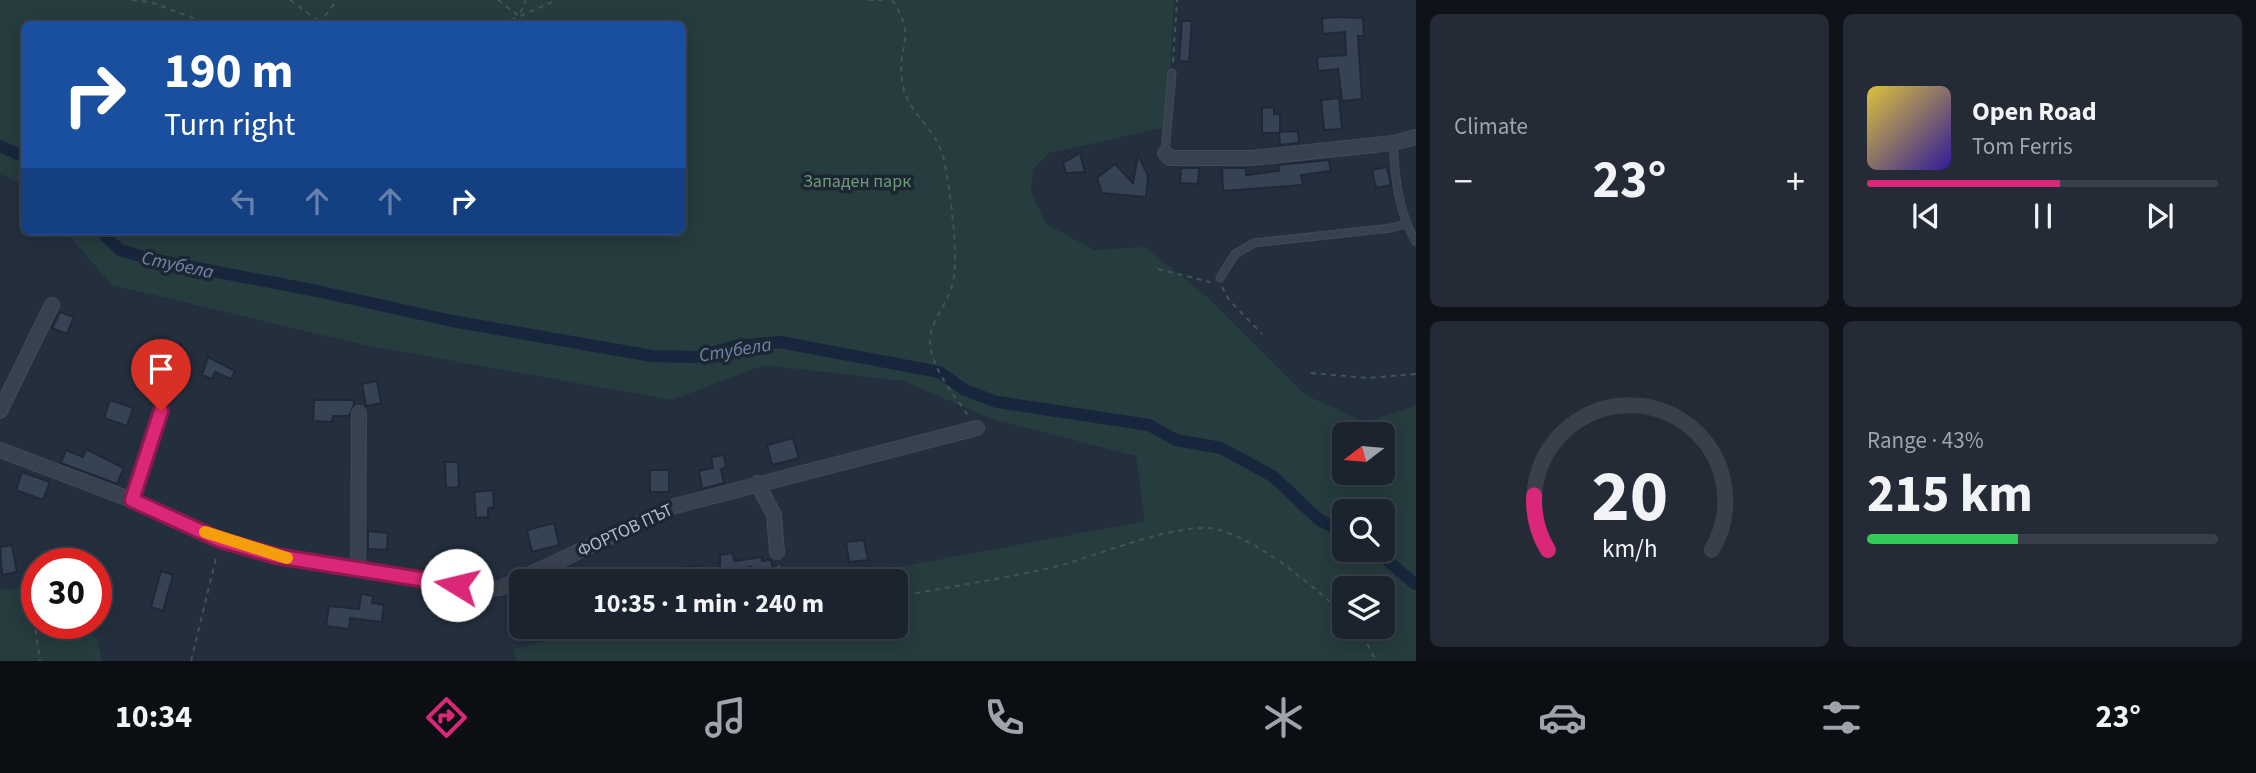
<!DOCTYPE html>
<meta charset="utf-8">
<style>
:root{--surface:#1b232e;--page:#242b36;--text:#f1f3f6;--muted:#a0a4aa;--line:#39404a;--accent:#db2777}
body{margin:0;font-family:"Source Sans 3",sans-serif;background:var(--page);color:var(--text);height:100vh;display:flex;flex-direction:column;font-size:26px;white-space:nowrap}
*{box-sizing:border-box;margin:0}
p{font-size:23px;color:var(--muted)}
.icon{flex:none;width:38px;height:38px;fill:none;stroke:currentColor;stroke-width:2;stroke-linecap:round;stroke-linejoin:round}
.map{position:relative;flex:1;overflow:hidden}
.details{display:flex;flex-direction:column;gap:14px;padding:14px;background:#0f1319;width:840px}
.details>*{flex:none}
.banner{position:absolute;left:21px;top:21px;width:665px;height:214px;border-radius:10px;box-shadow:0 4px 18px #0003,0 0 0 2px var(--line);background:#1a4fa0;color:#fff;overflow:hidden}
.needle{width:46px;rotate:254deg}
.controls{position:absolute;left:1332px;top:422px;display:grid;gap:14px}
.controls a{display:grid;place-items:center;width:63px;height:63px;border-radius:10px;background:var(--surface);box-shadow:0 4px 18px #0003,0 0 0 2px var(--line);font-size:35px}
.speed{position:absolute;left:21px;top:548px;display:flex;gap:14px;font-size:35px;font-weight:700;text-align:center}
.speed>*{display:grid;place-content:center;width:91px;height:91px;border-radius:50%;background:var(--surface);box-shadow:0 4px 18px #0003,0 0 0 2px var(--line);line-height:1}
.speed .limit{border:10px solid #d22;background:#fff;color:#111}
.pin{position:absolute;display:grid;place-items:center;width:60px;height:60px;color:#fff;margin:-72px -30px;border-radius:50% 50% 50% 0;rotate:-45deg;box-shadow:0 0 7px #0007}
.pin .icon{rotate:45deg}
.me{position:absolute;width:77px;margin:-38px;rotate:279deg;stroke-linejoin:round;filter:drop-shadow(0 0 5px #0008)}
.turn{display:flex;align-items:center;gap:24px;height:147px;padding:0 28px;font-size:32px}
.turn .icon{width:91px;height:91px;stroke-width:2.5}
.turn b{display:block;font-size:49px;line-height:60px}
.lanes{display:flex;align-items:center;height:66px;padding:0 28px;background:#0003;justify-content:center;gap:35px;direction:ltr}
.lanes .off{opacity:.35}
.big{font-size:52px;font-weight:700;line-height:1.1}
.details .tile{flex:1;display:flex;flex-direction:column;justify-content:center;gap:10px;min-width:0;padding:0 24px;border-radius:10px;background:var(--page)}
.details .dial{align-items:center;gap:0}
.dial svg{height:182px;overflow:visible;fill:none;stroke:var(--line);stroke-width:7;stroke-linecap:round;text-anchor:middle}
.dial text{fill:var(--text);stroke:none}
.song{display:flex;align-items:center;gap:21px}
.cover{width:84px;height:84px;border-radius:10px;background:linear-gradient(135deg,hsl(50 70% 55%),hsl(250 70% 35%))}
.played{height:7px;border-radius:4px;background:linear-gradient(90deg,var(--accent) 55%,var(--line) 55%)}
.keys{display:flex;justify-content:space-around;direction:ltr}
.heat{display:flex;justify-content:space-between;align-items:center;font-size:38px;direction:ltr}
.charge{height:10px;border-radius:5px;background:linear-gradient(90deg,#34c759 43%,var(--line) 0)}
.details .tiles{flex:1;display:grid;gap:14px;grid-template-columns:repeat(2,1fr)}
.trip{position:absolute;left:509px;top:569px;width:399px;height:70px;border-radius:10px;background:var(--surface);box-shadow:0 4px 18px #0003,0 0 0 2px var(--line);font-weight:700;line-height:70px;text-align:center}
.menu{display:flex;height:112px;justify-content:space-around;align-items:center;background:#0b0e12;color:var(--muted)}
.menu .icon{width:49px;height:49px}
.menu .current{color:var(--accent)}
.menu b{font-size:32px;color:var(--text)}
main{display:flex;flex:1;min-height:0}
.map>svg:first-child{display:block}
</style>
<main>
<div class="map">
<svg width="1416" height="661" viewBox="0 0 1416 661">
<rect width="100%" height="100%" fill="#242f3e"/>
<path fill="#263c3f" fill-rule="evenodd" d="M0 0H1174L1167 127 1049 153 1033 169 1031 192 1046 224 1094 250 1145 247 1206 296 1305 395 1365 422 1416 406V661H517L513 649 609 627 896 626V581H825L1145 521 1136 456 995 420 903 381 764 365 672 400 364 345 112 285 65 231H682V24H24V185L0 174ZM1344 434H1382V472H1344ZM1344 511H1382V550H1344ZM1344 588H1382V626H1344Z
M32 587 37 591V623H78L98 639 102 661H0V590Z"/>
<g fill="none" stroke-linecap="round" stroke-linejoin="round">
<path stroke="#17263c" stroke-width="12" d="M0 146 24 157
M100 231 120 250 150 259 317 291 452 321 652 356 696 357 736 346 780 342 939 372 965 390 997 402 1149 425 1176 440 1221 448 1274 477 1318 519 1344 533
M1375 550 1415 584"/>
</g>
<path fill="#364354" stroke="#1f2835" stroke-width="2" d="M1339 17 1363 18 1364 36H1358L1362 99 1342 101 1338 69 1318 71 1317 57 1346 55 1345 32 1323 34 1322 18Z
M1182 21H1192L1189 62 1179 61Z
M1339 98 1342 129 1324 130 1321 100Z
M1274 107V114H1280V132L1298 131 1299 143 1280 145 1279 133H1262V108Z
M1080 153 1085 172 1066 173 1063 163Z
M1138 154 1148 176 1146 197 1102 193 1097 178 1115 164 1133 183Z
M1329 160 1331 171 1301 175 1303 185 1223 191 1222 168H1246V175L1279 171 1278 165Z
M1387 167 1391 185 1376 188 1372 170Z
M1181 168H1199L1198 184 1180 183Z
M60 312 74 317 67 334 52 328Z
M208 357 235 371 231 379 215 372 212 379 202 375Z
M377 381 381 403 366 406 362 384Z
M110 400 133 408 127 426 104 418Z
M314 400H354V405L349 416H333L332 422 313 421Z
M793 438 799 458 772 465 767 445Z
M86 449 124 468 117 484 61 463 66 450 83 457Z
M724 455 726 467 721 469 724 483 702 489 699 471 713 468 711 457Z
M445 462H458L459 487 446 488Z
M650 470H669V492H650Z
M22 472 50 482 43 500 16 490Z
M493 490 494 507 488 508V517L476 518 474 492Z
M554 523 559 545 532 552 527 530Z
M368 531 388 533 387 550 368 549Z
M864 540 868 560 849 562 846 542Z
M12 545 17 572 2 575 0 547Z
M733 553 734 561 762 557V561L771 560 774 573 753 576 751 567 720 572V555Z
M696 566 699 581H675L673 570Z
M161 571 173 575 163 611 151 607Z
M361 594 373 596 372 603 384 605 382 622 350 618 349 629 326 626 329 606 359 609Z"/>
<g fill="none" stroke-linecap="round" stroke-linejoin="round">
<defs>
<path id="lane" d="M1393 143C1395 177 1398 212 1416 242
M1165 153 1172 73
M1220 278 1235 254 1254 243 1391 228 1405 224
M132 500 161 411"/>
<path id="street" d="M1165 153 1170 158H1252L1393 143 1416 137
M0 411 52 305
M0 450 132 500 220 540 276 556 482 589 500 588 516 581 675 506 977 428
M757 483 774 515 777 552
M358 569 359 413"/>
</defs>
<use href="#lane" stroke="#414a57" stroke-width="9"/>
<use href="#street" stroke="#414a57" stroke-width="16"/>
<path stroke="#3f5557" stroke-width="2" stroke-dasharray="5 5" stroke-linecap="butt" d="M132 0 150 2 210 24
M290 0 323 24
M498 0 519 16 526 0
M869 0H882
M892 0C918 39 897 43 902 81 906 113 937 128 944 160 950 189 959 255 953 282 949 299 939 311 933 326 920 357 954 394 969 417
M319 24 337 0
M502 24 557 0
M1173 62 1177 0
M1158 269 1210 282
M1222 287 1229 300 1262 334
M1311 373 1368 378 1416 374
M779 565 781 581
M896 597C948 587 1002 579 1054 567 1095 557 1182 519 1220 530 1267 545 1307 583 1344 613
M37 606 32 605 40 661
M96 623H99
M1358 626 1376 661
M594 636 650 626
M191 661 217 554"/>
<use href="#lane" stroke="#38414e" stroke-width="7"/>
<use href="#street" stroke="#38414e" stroke-width="14"/>
</g>
<g fill="none" stroke-linecap="round" stroke-linejoin="round">
<defs>
<path id="route" d="M161 411 132 500 220 540 276 556 457 585"/>
</defs>
<use href="#route" stroke="#8e194d" stroke-width="18"/>
<use href="#route" stroke="#db2777" stroke-width="12"/>
<path stroke="#f59e0b" stroke-width="12" d="M205 532 287 558"/>
</g>
<g text-anchor="middle" stroke-width="7" stroke-linejoin="round" paint-order="stroke">
<g font-size="18" fill="#6b9a76" stroke="#1d2633">
<text x="857" y="187">Западен парк</text>
</g>
<g font-size="18" fill="#b4bcc9" stroke="#1d2633">
<text transform="translate(625 530) rotate(-25)" y="6">ФОРТОВ ПЪТ</text>
</g>
<g font-size="19" font-style="italic" fill="#6d86a8" stroke="#1d2633">
<text transform="translate(178 264) rotate(12)" y="7">Стубела</text>
<text transform="translate(735 349) rotate(-9)" y="7">Стубела</text>
</g>
</g>
</svg>
<div class="controls">
<a><svg class="needle" viewBox="-14 -14 28 28"><path d="M0-13l5 13h-10z" fill="#e53935"/><path d="M0 13l5-13h-10z" fill="#a0a4aa"/></svg></a>
<a><svg class="icon" aria-label="search" viewBox="0 0 24 24"><circle cx="10" cy="10" r="6"/><path d="M15 15l6 6"/></svg></a>
<a><svg class="icon" aria-label="layers" viewBox="0 0 24 24"><path d="M12 4l9 5-9 5-9-5zM3 14l9 5 9-5"/></svg></a>
</div>
<div class="speed"><div class="limit">30</div></div>
<div class="pin" style="left:161px;top:411px;background:#d93025"><svg class="icon" aria-label="arrive" viewBox="0 0 24 24"><path d="M6 21V4h12l-3 4 3 4H6"/></svg></div>
<svg class="me" style="left:457px;top:585px" viewBox="-20 -20 40 40"><circle r="19" fill="#fff"/><path d="M0-13L10 11 0 6-10 11z" fill="#db2777"/></svg>
<div class="trip">10:35 · 1 min · 240 m</div>
<div class="banner">
<div class="turn"><svg class="icon" aria-label="right" viewBox="0 0 24 24"><path d="M7 20v-9h11M14 6l5 5-5 5"/></svg><div><b>190 m</b>Turn right</div></div>
<div class="lanes"><svg class="icon off" aria-label="left" viewBox="0 0 24 24"><path d="M17 20v-9H6M10 6l-5 5 5 5"/></svg><svg class="icon off" aria-label="ahead" viewBox="0 0 24 24"><path d="M12 20V5M6 11l6-6 6 6"/></svg><svg class="icon off" aria-label="ahead" viewBox="0 0 24 24"><path d="M12 20V5M6 11l6-6 6 6"/></svg><svg class="icon" aria-label="right" viewBox="0 0 24 24"><path d="M7 20v-9h11M14 6l5 5-5 5"/></svg></div>
</div>
</div>
<section class="details">
<div class="tiles">
<div class="tile"><p>Climate</p>
<div class="heat"><a>−</a><b class="big">23°</b><a>+</a></div>
</div>
<div class="tile">
<div class="song"><i class="cover"></i><div><b>Open Road</b><p>Tom Ferris</p></div></div>
<div class="played"></div>
<div class="keys"><svg class="icon" aria-label="previous" viewBox="0 0 24 24"><path d="M18 5L8 12l10 7zM5 5v14"/></svg><svg class="icon" aria-label="pause" viewBox="0 0 24 24"><path d="M8 5v14M16 5v14"/></svg><svg class="icon" aria-label="next" viewBox="0 0 24 24"><path d="M6 5l10 7-10 7zM19 5v14"/></svg></div>
</div>
<div class="tile dial"><svg viewBox="0 0 100 80">
<path d="M14 69A42 42 0 1 1 86 69"/>
<path d="M14 69A42 42 0 0 1 8 45" stroke="#db2777"/>
<text x="50" y="56" font-size="32" font-weight="700">20</text>
<text x="50" y="72" font-size="11">km/h</text>
</svg></div>
<div class="tile"><p>Range · 43%</p><b class="big">215 km</b><div class="charge"></div></div>
</div>
</section>
</main>
<nav class="menu">
<b>10:34</b>
<svg class="icon current" aria-label="directions" viewBox="0 0 24 24"><path d="M12 3l9 9-9 9-9-9zM9 14v-3h6M13 9l2 2-2 2"/></svg>
<svg class="icon" aria-label="music" viewBox="0 0 24 24"><path d="M9 18V5l10-2v13"/><circle cx="6" cy="18" r="3"/><circle cx="16" cy="16" r="3"/></svg>
<svg class="icon" aria-label="phone" viewBox="0 0 24 24"><path d="M5 4h4l2 5-3 2q2 4 5 5l2-3 5 2v4C11 20 4 13 5 4z"/></svg>
<svg class="icon" aria-label="climate" viewBox="0 0 24 24"><path d="M12 3v18M4 7l16 10M4 17L20 7"/></svg>
<svg class="icon" aria-label="car" viewBox="0 0 24 24"><path d="M5 17H2v-5l4-1 3-4h7l3 4 3 1v5h-3M9 17h6M6 11h13"/><circle cx="7" cy="17" r="2"/><circle cx="17" cy="17" r="2"/></svg>
<svg class="icon" aria-label="filters" viewBox="0 0 24 24"><path d="M4 7h16M4 17h16"/><circle cx="9" cy="7" r="2"/><circle cx="15" cy="17" r="2"/></svg>
<b>23°</b>
</nav>
